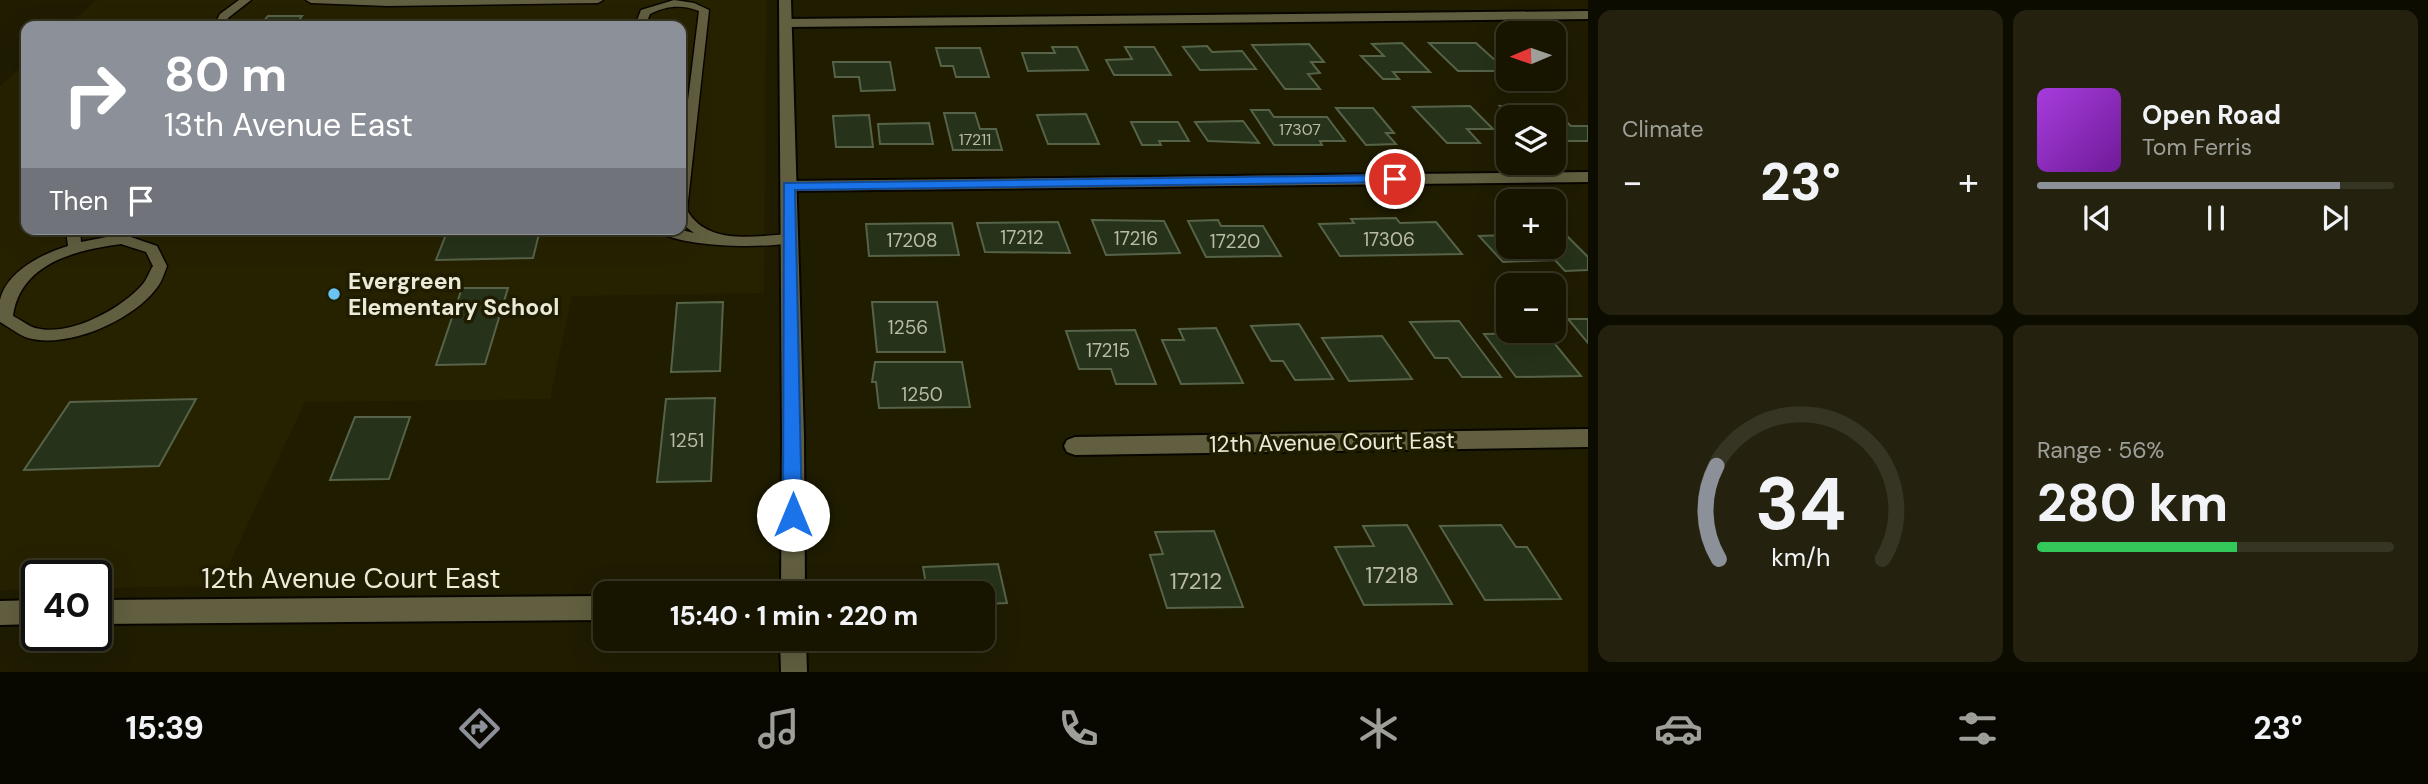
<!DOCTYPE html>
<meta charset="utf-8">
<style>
:root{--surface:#171500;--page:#24220f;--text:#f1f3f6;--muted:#9e9f99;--line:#363422;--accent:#8c9099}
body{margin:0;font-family:"DM Sans",sans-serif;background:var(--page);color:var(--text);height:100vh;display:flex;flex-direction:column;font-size:26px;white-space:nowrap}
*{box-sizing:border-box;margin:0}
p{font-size:23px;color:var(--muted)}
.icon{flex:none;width:38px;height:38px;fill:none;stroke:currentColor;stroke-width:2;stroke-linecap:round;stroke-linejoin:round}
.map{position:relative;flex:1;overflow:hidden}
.drawer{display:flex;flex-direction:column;gap:10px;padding:10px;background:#0d0c00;width:840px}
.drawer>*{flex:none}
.banner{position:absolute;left:21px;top:21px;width:665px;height:214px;border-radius:14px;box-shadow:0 7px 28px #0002,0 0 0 2px var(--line);background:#8c9099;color:#fff;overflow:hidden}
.needle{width:46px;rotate:268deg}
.controls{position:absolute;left:1496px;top:21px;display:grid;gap:14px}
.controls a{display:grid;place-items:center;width:70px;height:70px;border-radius:14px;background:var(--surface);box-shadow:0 7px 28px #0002,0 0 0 2px var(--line);font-size:35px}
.speed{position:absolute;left:21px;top:560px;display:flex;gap:14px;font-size:35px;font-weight:700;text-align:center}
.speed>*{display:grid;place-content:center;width:91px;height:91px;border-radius:50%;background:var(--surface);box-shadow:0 7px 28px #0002,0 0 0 2px var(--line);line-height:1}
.speed .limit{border:4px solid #111;border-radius:10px;background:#fff;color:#111}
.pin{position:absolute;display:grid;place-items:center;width:60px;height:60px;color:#fff;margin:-30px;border:4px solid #fff;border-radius:50%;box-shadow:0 2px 7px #0007}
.me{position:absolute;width:77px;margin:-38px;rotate:0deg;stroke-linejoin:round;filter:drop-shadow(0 0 5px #0008)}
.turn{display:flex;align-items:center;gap:24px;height:147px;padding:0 28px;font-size:32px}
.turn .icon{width:91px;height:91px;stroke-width:2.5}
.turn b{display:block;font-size:49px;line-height:60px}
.then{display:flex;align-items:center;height:66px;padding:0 28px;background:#0003;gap:14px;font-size:26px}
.big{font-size:52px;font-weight:800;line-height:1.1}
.drawer .card{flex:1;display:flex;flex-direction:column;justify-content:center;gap:10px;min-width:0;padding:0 24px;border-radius:14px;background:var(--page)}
.drawer .dial{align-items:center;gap:0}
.dial svg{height:182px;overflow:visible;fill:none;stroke:var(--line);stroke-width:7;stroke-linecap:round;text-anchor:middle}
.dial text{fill:var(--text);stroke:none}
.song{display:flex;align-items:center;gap:21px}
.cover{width:84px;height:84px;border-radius:10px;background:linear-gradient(135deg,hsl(280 70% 55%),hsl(280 70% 35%))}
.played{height:7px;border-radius:4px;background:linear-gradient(90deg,var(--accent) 85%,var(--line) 85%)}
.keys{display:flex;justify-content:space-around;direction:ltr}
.heat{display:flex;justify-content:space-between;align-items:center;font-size:38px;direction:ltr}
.charge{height:10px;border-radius:5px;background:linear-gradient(90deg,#34c759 56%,var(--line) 0)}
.drawer .tiles{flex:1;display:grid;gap:10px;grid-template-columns:repeat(2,1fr)}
.trip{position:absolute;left:593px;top:581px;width:402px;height:70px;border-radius:14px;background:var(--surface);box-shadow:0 7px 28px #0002,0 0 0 2px var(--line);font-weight:800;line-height:70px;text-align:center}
.tab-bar{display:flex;height:112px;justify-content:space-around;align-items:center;background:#090800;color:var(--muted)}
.tab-bar .icon{width:49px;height:49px}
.tab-bar .on{color:var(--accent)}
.tab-bar b{font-size:32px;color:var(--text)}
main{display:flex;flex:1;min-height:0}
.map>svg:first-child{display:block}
</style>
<main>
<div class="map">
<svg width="1588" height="672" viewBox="0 0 1588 672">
<rect width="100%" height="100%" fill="#1f1c00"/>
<path fill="#262200" d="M97 0H766L764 293 572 296 550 399 305 402 219 586 96 588V576H37V589L0 590V86L26 63V229H681V26H67Z"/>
<path fill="#263219" stroke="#566348" stroke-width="2" d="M268 16H302L294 26H260Z
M567 21 565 26H449L450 23Z
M1402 43 1430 72H1393L1399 79H1383L1361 56H1384L1372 44Z
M1429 43H1476L1507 71H1458Z
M1309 44 1324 62H1311L1320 73 1308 74 1320 89H1285L1252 45Z
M1207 46 1212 52 1242 51 1256 69 1200 70 1183 47Z
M1052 47H1077L1088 70 1028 71 1022 53H1055Z
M1125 47H1154L1171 75H1114L1106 60 1132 59Z
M936 48H980L989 77H956L953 66H941Z
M833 62H890L895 90 861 91 859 77H835Z
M1470 106 1493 129H1467L1480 143H1447L1413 107Z
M1500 106H1549L1571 126H1588V141H1554V117H1511Z
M1336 108H1373L1394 133H1386L1396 144 1366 145Z
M1251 110H1269L1274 117H1327L1345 141H1320L1322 145H1274Z
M944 113H975L980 129H996L1002 150H953Z
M1086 114 1099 144H1048L1037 115Z
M869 115 873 147H836L833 116Z
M1243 121 1259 143 1208 141 1195 122Z
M1131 122H1178L1189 141H1159L1161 145H1142Z
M929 123 933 144H880L878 124Z
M1396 218 1400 223 1436 222 1462 254 1340 256 1319 224 1354 223 1351 219Z
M1092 220 1164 221 1180 253 1106 255Z
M1218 220 1221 226H1263L1281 256 1206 257 1188 221Z
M1058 222 1070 253 985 252 977 223Z
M952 223 959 255 869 256 866 224Z
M1554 223 1588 257V270L1565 271 1555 260 1503 262 1479 236 1508 235V247H1554Z
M540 230 533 258 436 260 447 232Z
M462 288H508L485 364 436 365Z
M723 302 720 371 671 372 677 303Z
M872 302H937L945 352H877Z
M1568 319H1588V343Z
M1459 321 1501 377H1462L1448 358H1435L1410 322Z
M1299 324 1333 379 1295 380 1283 361H1271L1251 326Z
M1216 328 1243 383 1181 384 1162 340H1184L1179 329Z
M1135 330 1156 384H1116L1111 369H1079L1066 331Z
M1546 333 1581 376 1516 377 1484 334Z
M1382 336 1412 379 1349 381 1322 338Z
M875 362H962L970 407 879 408 876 382H872Z
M715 398 711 481 657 482 666 399Z
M196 399 159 466 24 470 70 402Z
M355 417H410L389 479 330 480Z
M1407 525 1452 604 1364 605 1335 547 1374 546 1363 526Z
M1501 525 1516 547H1527L1561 599 1485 600 1440 526Z
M1214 531 1243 607 1167 608 1150 555 1163 554 1155 532Z
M998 564 1007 603 984 604 990 635H984V593H886L927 590 923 567Z"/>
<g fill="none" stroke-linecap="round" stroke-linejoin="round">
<defs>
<path id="service" d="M239 0H251L228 18 224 26H214L220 14Z
M306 0H603L598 3 388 6 311 3Z
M674 0 694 3 709 10 687 210C707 246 755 236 790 234L797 239 795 242C768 249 675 248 655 229H677L694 233 681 223V157L699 11C682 4 665 6 650 14L645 26H635L641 10Z
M66 229H80L81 242 122 234 157 246 167 266C164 274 161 284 155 290 131 321 67 349 28 338 19 335 9 327 0 322 0 315 0 306 0 300 7 271 42 254 68 246ZM121 244 146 252 153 266C149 272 147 280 142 285 120 310 66 339 32 327 26 324 19 319 13 316 20 263 76 250 121 244Z"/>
<path id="minor" d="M1588 11V19L785 27 779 23 785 19Z
M1588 172V182L789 191 781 186 789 181Z
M1588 429V447L1075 455 1067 452 1064 446 1067 440 1075 437Z
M606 596V620L96 624V600Z
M37 600V624L0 625V601Z"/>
<path id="tertiary" d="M779 0H791L804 437 805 593H781L782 437Z
M780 639H806L807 672H781Z"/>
</defs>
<use href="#service" stroke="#090600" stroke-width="3"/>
<use href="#minor" stroke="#090600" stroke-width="4"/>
<use href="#tertiary" stroke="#090600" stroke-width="4"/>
<use href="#service" fill="#625f40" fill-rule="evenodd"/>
<use href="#minor" fill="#625f40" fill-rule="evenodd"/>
<use href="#tertiary" fill="#625f40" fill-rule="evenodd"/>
</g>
<path fill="#1a73e8" stroke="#114b97" stroke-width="2" d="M1395 175 1400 176V182L795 190 802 515 800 521 793 523 786 521 783 515 784 183Z"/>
<circle fill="#6ac3f1" stroke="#1f1c00" stroke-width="2.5" cx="334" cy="294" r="7"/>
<g text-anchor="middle" stroke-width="7" stroke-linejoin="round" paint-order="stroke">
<g font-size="16" fill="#babba8">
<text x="1300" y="135">17307</text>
<text x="975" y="145">17211</text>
</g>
<g font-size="19" fill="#babba8">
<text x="1022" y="244">17212</text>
<text x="1136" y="245">17216</text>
<text x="1389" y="246">17306</text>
<text x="912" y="247">17208</text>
<text x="1235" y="248">17220</text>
<text x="908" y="334">1256</text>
<text x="1108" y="357">17215</text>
<text x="922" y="401">1250</text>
<text x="687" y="447">1251</text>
</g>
<g font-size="23" font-weight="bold" fill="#ebe9d8" stroke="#1f1c00" text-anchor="start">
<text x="348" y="289">Evergreen<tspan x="348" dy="26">Elementary School</tspan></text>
</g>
<g font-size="23" fill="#ebe9d8" stroke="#1f1c00">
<text transform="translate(1332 442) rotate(-1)" y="8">12th Avenue Court East</text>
</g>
<g font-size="23" fill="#babba8">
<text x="1392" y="583">17218</text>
<text x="1196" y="589">17212</text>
</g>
<g font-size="28" fill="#ebe9d8" stroke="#1f1c00">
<text x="351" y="588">12th Avenue Court East</text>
</g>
</g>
</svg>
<div class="controls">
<a><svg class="needle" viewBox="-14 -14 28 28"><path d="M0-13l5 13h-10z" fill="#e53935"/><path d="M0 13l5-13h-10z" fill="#9e9f99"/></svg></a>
<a><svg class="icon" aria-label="layers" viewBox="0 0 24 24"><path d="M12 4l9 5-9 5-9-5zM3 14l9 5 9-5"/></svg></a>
<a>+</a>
<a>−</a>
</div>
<div class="speed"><div class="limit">40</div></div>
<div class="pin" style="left:1395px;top:179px;background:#d93025"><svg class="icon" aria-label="arrive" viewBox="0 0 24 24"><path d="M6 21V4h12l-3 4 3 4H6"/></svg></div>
<svg class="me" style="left:793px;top:515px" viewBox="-20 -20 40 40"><circle r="19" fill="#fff"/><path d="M0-13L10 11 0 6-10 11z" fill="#1a73e8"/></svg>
<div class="trip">15:40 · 1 min · 220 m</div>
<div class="banner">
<div class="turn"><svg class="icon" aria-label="right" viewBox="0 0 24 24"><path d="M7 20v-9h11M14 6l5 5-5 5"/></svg><div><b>80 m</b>13th Avenue East</div></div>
<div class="then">Then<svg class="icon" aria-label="arrive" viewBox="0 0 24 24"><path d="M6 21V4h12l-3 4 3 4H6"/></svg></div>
</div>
</div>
<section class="drawer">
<div class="tiles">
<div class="card"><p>Climate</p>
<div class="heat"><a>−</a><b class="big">23°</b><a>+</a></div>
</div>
<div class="card">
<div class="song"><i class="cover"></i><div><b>Open Road</b><p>Tom Ferris</p></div></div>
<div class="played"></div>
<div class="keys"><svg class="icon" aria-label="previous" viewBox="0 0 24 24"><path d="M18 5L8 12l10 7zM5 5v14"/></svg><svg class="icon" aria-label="pause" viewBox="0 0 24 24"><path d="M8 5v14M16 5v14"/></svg><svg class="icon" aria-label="next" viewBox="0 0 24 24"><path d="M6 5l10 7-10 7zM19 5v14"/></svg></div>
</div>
<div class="card dial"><svg viewBox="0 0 100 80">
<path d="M14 69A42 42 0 1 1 86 69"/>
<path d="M14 69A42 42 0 0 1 13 28" stroke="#8c9099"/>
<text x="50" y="56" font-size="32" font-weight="700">34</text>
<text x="50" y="72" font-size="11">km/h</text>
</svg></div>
<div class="card"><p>Range · 56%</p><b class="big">280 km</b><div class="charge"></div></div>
</div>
</section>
</main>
<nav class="tab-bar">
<b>15:39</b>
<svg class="icon on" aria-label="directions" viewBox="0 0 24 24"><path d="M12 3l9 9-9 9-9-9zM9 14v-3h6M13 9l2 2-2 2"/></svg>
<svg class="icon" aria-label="music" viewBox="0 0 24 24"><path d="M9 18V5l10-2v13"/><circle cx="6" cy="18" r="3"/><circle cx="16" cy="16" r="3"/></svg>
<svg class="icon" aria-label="phone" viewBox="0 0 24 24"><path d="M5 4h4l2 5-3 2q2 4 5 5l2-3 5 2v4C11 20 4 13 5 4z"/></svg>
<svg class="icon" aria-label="climate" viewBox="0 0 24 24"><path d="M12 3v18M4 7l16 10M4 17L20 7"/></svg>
<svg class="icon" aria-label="car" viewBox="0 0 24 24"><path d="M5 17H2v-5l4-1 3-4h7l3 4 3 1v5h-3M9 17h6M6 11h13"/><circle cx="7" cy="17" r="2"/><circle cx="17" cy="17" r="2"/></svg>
<svg class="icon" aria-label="filters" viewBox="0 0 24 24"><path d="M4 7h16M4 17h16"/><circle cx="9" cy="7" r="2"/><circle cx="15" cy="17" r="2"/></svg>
<b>23°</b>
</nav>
